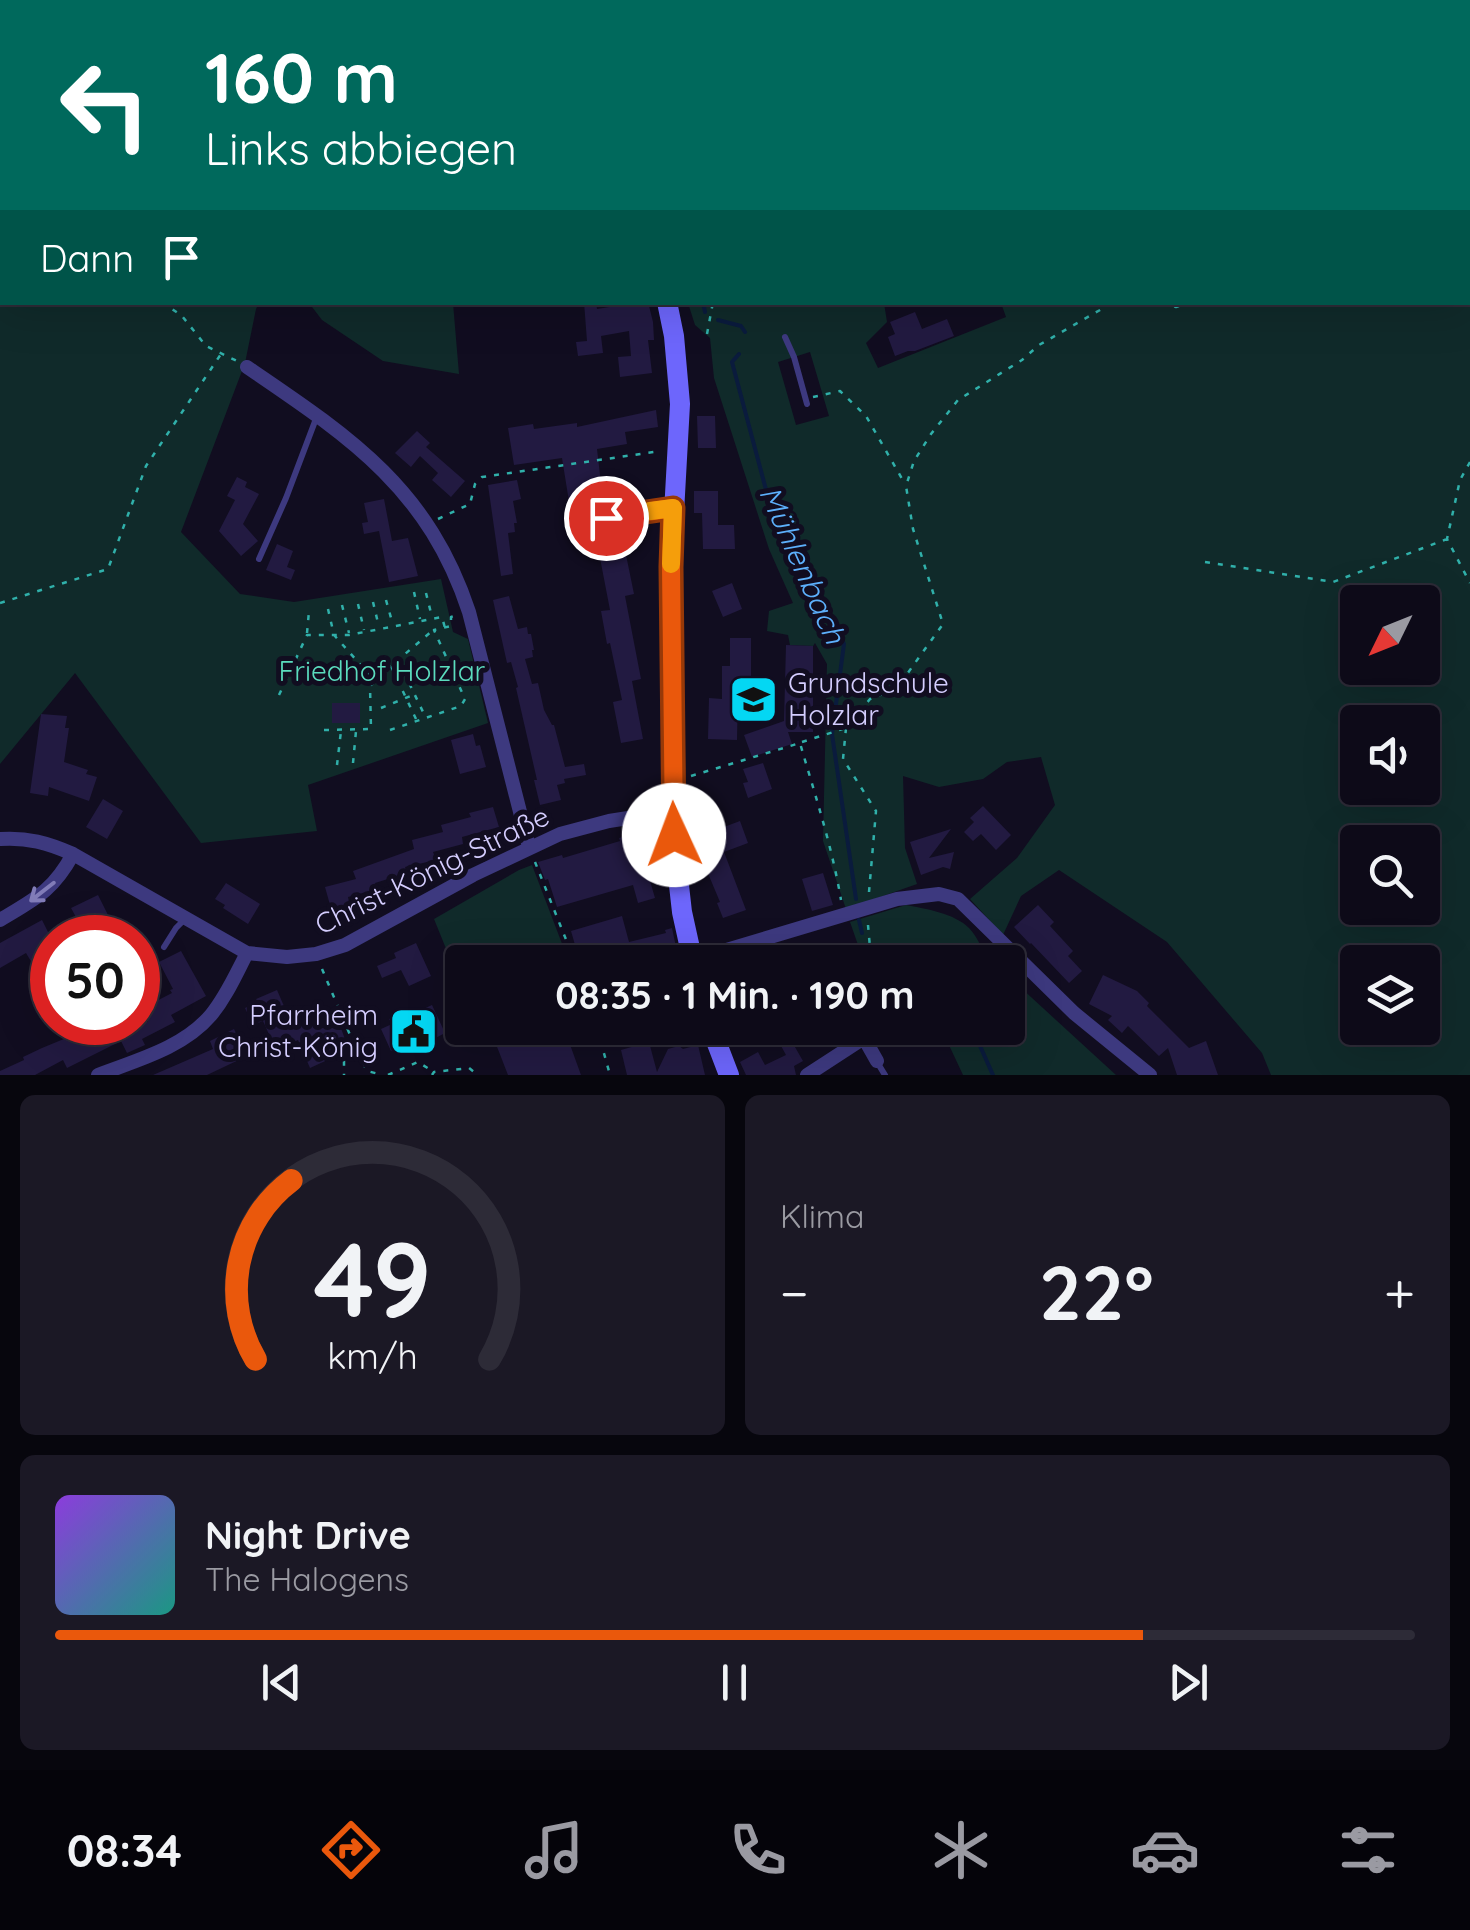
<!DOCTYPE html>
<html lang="de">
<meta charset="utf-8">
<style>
:root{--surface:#0d0a18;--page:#1b1825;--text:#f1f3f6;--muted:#9a9aa2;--line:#2d2b37;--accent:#ea580c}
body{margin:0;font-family:Quicksand,sans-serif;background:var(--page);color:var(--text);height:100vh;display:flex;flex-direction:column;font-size:38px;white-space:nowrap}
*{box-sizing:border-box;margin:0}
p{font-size:32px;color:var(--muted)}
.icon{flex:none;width:55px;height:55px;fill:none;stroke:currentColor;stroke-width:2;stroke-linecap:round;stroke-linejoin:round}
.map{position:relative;height:1075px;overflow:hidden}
.sheet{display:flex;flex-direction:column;gap:20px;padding:20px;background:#07060d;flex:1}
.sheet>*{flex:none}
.top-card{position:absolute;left:0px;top:0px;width:1470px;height:305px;box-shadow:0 10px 40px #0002,0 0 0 2px var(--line);background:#00695c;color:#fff;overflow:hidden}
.needle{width:65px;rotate:227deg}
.fabs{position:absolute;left:1340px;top:585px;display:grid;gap:20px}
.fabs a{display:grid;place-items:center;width:100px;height:100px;border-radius:10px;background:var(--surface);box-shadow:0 10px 40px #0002,0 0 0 2px var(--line);font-size:50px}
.speed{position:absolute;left:30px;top:915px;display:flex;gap:20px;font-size:50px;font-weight:700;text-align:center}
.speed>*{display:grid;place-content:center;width:130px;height:130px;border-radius:50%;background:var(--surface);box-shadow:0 10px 40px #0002,0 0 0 2px var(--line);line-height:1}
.speed .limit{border:15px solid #d22;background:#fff;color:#111}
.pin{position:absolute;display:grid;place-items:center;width:85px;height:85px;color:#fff;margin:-42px;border:5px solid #fff;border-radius:50%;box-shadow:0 2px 10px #0007}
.me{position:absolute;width:110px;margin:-55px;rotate:358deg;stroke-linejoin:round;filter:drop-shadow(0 0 8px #0008)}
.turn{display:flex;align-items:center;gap:35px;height:210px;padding:0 40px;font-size:45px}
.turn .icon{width:130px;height:130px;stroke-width:2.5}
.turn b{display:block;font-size:70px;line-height:85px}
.then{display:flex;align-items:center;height:95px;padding:0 40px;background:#0003;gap:20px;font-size:38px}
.big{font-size:75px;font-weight:800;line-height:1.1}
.sheet .widget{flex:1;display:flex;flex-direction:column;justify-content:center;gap:15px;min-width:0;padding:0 35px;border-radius:15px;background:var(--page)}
.sheet .dial{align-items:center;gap:0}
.dial svg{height:260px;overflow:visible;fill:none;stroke:var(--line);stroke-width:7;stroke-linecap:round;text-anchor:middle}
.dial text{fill:var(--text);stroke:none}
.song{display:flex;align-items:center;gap:30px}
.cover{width:120px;height:120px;border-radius:15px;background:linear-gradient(135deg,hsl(270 70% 55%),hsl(170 70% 35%))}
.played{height:10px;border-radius:5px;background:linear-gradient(90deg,var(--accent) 80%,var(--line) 80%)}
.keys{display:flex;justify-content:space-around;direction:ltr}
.heat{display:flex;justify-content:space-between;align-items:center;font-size:55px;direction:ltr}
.sheet .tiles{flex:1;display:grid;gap:20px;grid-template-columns:1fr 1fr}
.widget:last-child{grid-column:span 2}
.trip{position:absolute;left:445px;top:945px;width:580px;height:100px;border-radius:10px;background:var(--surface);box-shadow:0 10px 40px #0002,0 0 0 2px var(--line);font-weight:800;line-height:100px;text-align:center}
.dock{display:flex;height:160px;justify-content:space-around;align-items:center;background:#05040a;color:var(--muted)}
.dock .icon{width:70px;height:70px}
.dock .selected{color:var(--accent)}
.dock b{font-size:45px;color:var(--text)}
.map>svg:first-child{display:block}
</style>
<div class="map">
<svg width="1470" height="1075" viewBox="0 0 1470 1075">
<rect width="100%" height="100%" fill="#110d20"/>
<path fill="#102a2a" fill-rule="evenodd" d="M0 0H369V2H2V302L259 303 256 309 245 363 181 532 240 594 294 602 441 579 453 632 468 639 488 723 308 785 317 831 201 843 75 673 0 764Z
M577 0H1470V1075H1271L1262 1053 1167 942 1059 870 1021 896 1003 935 970 899 1017 858 1055 805 1041 757 1007 762 983 779 939 787 903 776 905 848 917 884 846 909 823 841 827 664 815 643 813 646 790 645 788 635 767 631 769 611 793 603 769 549 714 378 710 338 695 325 688 303H884L887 322 866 343 878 368 1006 317 1001 303 1468 302V2H578ZM810 352 829 416 796 425 778 362ZM1358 602H1422V668H1358ZM1358 722H1422V788H1358ZM1358 842H1422V908H1358ZM1358 962H1422V1028H1358Z
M309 303H453L459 374 383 361 322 320Z
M532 865 569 962H462V988L434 919 519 870Z
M906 905C926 909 954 913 969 928 979 938 982 953 993 962H864L850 922Z
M1008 976 1116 1075H963L941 1028H1008Z"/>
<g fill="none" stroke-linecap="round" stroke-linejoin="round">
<path stroke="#0a1b3d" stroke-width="4" d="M805 0 806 2
M703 302 705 312
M718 320 741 326 745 332
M739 354 732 362 769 501 844 644 832 734 856 899
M859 920 862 933
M881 956 893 962
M972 1028 993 1075"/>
</g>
<path fill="#221a41" d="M584 302H596L597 309 622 305V302H648L653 322 654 340H648L652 373 620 377 618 357 631 356 629 331 601 336 603 353 578 356 576 342 587 341Z
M915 312 922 329 947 319 954 336 915 351H908L895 356 888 337 895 334 890 322Z
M656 410 658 427 625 432 627 444 597 449 604 509 571 514 562 458 514 465 508 428 533 424 534 429 577 423V427Z
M697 416H715L716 448H698Z
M417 431 430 443 426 447 465 481 451 497 432 480 438 473 420 456 411 467 395 453Z
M237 477 247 482 245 487 259 494 243 524 258 541 241 556 219 531 235 500 227 496Z
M517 480 521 499 513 501 517 523H514L515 532 508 533 513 574 501 576 488 485Z
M694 491H718V525H734L735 549H703L702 513H694Z
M384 499 392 541 408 538 418 576 389 582 379 531 364 534 362 523 368 522 364 503Z
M629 522 632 543 624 545 634 594 625 596 641 679 632 681 643 739 621 743 613 702 622 700 610 643 607 644 601 611 610 610 600 558 604 557 600 526Z
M277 544 293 551 287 567 295 570 291 580 266 570Z
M732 583 742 609 723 617 712 591Z
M509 596 518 629 527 627 528 634H531L534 650H532L533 657 525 659 532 684 538 683 544 710 552 725H554L565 767 584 764 586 775 564 779 565 783 557 785 561 800 540 805 534 780H537L516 688 518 687 511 662 507 663 493 600Z
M730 638H751V687H738L737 740 708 739 709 698 722 699V666H730Z
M786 645 813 646V732H788L792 744 752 757 744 735 784 721Z
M332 703H360V723H332Z
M41 714 67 716 65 728H69L64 762 88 770 86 774 97 777 89 801 49 787 48 796 30 793Z
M473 734 476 746 480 745 486 767 460 774 451 740Z
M763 763 772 789 748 798 743 783 748 782 743 769Z
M103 799 123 811 107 839 86 827Z
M983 806 1011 835 996 850 981 834 973 841 964 832 974 822 970 818Z
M493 807 499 827 462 837 463 844 433 852 436 860 405 867 407 873 375 883 377 889 348 897 350 907 332 912 325 887 356 879 353 871 414 849 412 840 443 832 441 825 471 817 469 813Z
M740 821 748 843 724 852 746 910 723 918 717 903 720 902 699 852 694 854 689 840Z
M643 829 650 855 643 857 655 898 638 903 633 885 557 907 548 879 545 880 538 862 562 855 563 858 620 841 619 838 627 836 626 834Z
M951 829 929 858 954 852 950 869 943 867 921 875 910 842Z
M823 873 833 905 812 911 802 879Z
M226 883 260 904 248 924 223 908 225 905 215 899Z
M98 895 109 917 83 930 71 908Z
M1038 905 1054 922 1050 926 1073 951 1068 956 1082 971 1069 983 1031 943 1030 944 1014 927Z
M622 916 629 942 666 933 665 930 672 928 676 947 634 958 635 960 625 962H580L571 931Z
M42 920 52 940V952L32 963 26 953 0 968V943Z
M416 943 431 976 409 986 401 970 382 978 377 966 396 958 394 953Z
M181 951 206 996 171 1015 175 1022 142 1039 145 1045 127 1053 121 1041 67 1068 63 1060 35 1075H0V1071L24 1060 23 1057 42 1048 71 1036 72 1037 103 1022H148L141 1009 172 993 170 990 173 989 159 962Z
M1103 975 1137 991 1149 1003 1147 1006 1189 1048 1206 1041 1218 1075H1177L1168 1048 1159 1056 1128 1026 1122 1033 1108 1020 1112 1016 1089 1004Z
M277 990 290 1020 317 1008 322 1018 335 1012 349 1050 310 1068 298 1040 276 1050 263 1021 253 1025 245 1008 258 1002 256 999Z
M432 1005 445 1033 405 1054 401 1045 391 1051 381 1029 392 1024 389 1019 402 1013 404 1018Z
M536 1028H564L581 1075H508L494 1039 512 1033 514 1036Z
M784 1028 803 1061 794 1066 796 1075H746L740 1062 758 1052 765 1065 786 1055 774 1033Z
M234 1029 247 1056 207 1075H153L213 1049 210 1041Z
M649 1042 657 1072 668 1049 679 1046 683 1049 698 1045 705 1075H627L621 1050Z"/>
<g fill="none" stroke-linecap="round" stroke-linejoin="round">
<path stroke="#30b0aa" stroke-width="2.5" stroke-dasharray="5 8" stroke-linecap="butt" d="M28 2 29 0
M679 2 681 0
M871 2V0
M1391 2 1396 0
M0 19 2 17
M0 151 2 154
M1468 229 1470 230
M162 302 182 316 206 346 237 361
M1162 302 1176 307 1194 302
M707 334 713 302
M813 397 840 391 866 416 905 484
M1470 462 1460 480 1447 539 1470 583
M438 519 470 504 475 484 482 477 661 451
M1205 562 1333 582 1447 539
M414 592 420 619
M426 593 432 617
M386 600 393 625
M373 602 379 627
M0 603 108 569 146 466 221 354
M358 604 364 630
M342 605 349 633
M328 609 334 635 374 680
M307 633 309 611
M398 660 425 716
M279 695 307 635H349L442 617 445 628
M381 708 413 695
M416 719 391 666 432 631
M324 730 371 729 370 686 391 666
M390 730 461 706 465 699 434 630 451 626V617L454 616
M802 742 846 728
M353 763 356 731
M337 765 341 731
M691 776 800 743C815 795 832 846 841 900
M535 862 575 962
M869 892 876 811 843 759 846 728 870 699 897 688 943 624 913 529 906 486 914 461 931 434 958 400 1022 360 1039 345 1114 302
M868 925 871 959 875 962
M322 969 356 1049 344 1060V1075
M597 1028 610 1075
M357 1051 367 1071 383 1075
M388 1075 418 1062 434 1072
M432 1075 434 1072 469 1068 478 1075"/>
<path stroke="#3d397f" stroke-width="6" d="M785 337 794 357 807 404
M579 522 672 508
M259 559 286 498 317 416
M164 947 176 928 184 920
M877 1062 885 1075"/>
<path stroke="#3d397f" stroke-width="14" d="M247 367C350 437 428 488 469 612L529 847
M0 839C27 837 48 843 73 854L247 953 287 957 316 954 345 945 473 875 560 834 609 821 673 811
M0 920C35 899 53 891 73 854
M693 960 897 899 939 894 958 899 1074 1013 1150 1075
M98 1075C137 1060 183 1048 211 1015 226 997 236 974 247 953
M807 1075 864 1038 877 1061"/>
<path stroke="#6d66fc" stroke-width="20" d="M563 0 564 2
M667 302 674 336 680 404 671 567 672 786 676 859 682 912 693 962
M711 1028 729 1075"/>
</g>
<defs><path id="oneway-shaft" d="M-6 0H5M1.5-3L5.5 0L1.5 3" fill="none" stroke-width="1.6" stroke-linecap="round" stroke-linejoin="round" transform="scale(2.5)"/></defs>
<use stroke="#817cb8" href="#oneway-shaft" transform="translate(42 892) rotate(142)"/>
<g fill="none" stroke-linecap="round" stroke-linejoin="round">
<defs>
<path id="route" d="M606 518 673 508 671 567 674 835"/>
</defs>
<use href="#route" stroke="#983908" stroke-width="25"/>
<use href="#route" stroke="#ea580c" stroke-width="18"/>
<path stroke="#f59e0b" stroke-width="18" d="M650 511 673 508 671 564"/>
</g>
<defs>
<symbol id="school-square" viewBox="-11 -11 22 22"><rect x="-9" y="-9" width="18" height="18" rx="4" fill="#04d7f3" stroke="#110d20"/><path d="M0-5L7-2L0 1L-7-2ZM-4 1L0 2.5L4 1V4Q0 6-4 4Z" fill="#111"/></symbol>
<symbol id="civic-square" viewBox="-11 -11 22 22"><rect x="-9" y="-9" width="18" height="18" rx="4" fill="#04d7f3" stroke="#110d20"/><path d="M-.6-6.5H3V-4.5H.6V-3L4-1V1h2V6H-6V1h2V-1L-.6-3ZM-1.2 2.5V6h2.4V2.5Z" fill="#111"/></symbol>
</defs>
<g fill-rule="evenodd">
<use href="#school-square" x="726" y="672" width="55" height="55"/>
<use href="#civic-square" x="386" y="1004" width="55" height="55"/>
</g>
<g text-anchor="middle" stroke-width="10" stroke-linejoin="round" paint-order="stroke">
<g font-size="28" fill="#5bdcbe" stroke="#110d20">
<text x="382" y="681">Friedhof Holzlar</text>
</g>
<g font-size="28" fill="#d4cdfe" stroke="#110d20" text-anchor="start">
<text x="788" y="693">Grundschule<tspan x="788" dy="32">Holzlar</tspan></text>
<text x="378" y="1025" text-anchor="end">Pfarrheim<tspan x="378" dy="32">Christ-König</tspan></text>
</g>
<g font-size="28" fill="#d4cdfe" stroke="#110d20">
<text transform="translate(432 870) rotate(-26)" y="10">Christ-König-Straße</text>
</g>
<g font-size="30" font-style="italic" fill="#5db0fc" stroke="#110d20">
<text transform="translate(802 565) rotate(66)" y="10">Mühlenbach</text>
</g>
</g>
</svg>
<div class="fabs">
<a><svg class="needle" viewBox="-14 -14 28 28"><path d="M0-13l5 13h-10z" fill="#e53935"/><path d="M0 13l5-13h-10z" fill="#9a9aa2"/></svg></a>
<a><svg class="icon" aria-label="sound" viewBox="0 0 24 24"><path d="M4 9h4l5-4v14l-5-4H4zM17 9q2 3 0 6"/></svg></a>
<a><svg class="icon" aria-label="search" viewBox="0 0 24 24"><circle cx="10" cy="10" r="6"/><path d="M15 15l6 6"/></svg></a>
<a><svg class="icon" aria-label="layers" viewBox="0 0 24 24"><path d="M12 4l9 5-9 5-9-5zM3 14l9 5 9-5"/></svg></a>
</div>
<div class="speed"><div class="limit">50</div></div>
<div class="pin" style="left:606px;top:518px;background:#d93025"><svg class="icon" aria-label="arrive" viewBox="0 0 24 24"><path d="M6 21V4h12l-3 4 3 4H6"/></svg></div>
<svg class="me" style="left:674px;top:835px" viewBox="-20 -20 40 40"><circle r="19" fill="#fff"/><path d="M0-13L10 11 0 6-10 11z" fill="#ea580c"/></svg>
<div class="trip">08:35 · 1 Min. · 190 m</div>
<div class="top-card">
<div class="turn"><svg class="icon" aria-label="left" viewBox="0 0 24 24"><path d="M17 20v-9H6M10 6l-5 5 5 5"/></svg><div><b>160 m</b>Links abbiegen</div></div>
<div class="then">Dann<svg class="icon" aria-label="arrive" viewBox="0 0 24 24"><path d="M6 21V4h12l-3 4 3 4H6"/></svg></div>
</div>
</div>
<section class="sheet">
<div class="tiles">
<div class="widget dial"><svg viewBox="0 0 100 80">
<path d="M14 69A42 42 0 1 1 86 69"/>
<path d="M14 69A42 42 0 0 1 25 14" stroke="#ea580c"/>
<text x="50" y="56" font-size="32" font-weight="700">49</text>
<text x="50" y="72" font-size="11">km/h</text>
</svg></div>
<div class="widget"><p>Klima</p>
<div class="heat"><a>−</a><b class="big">22°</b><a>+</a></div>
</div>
<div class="widget">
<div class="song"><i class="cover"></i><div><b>Night Drive</b><p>The Halogens</p></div></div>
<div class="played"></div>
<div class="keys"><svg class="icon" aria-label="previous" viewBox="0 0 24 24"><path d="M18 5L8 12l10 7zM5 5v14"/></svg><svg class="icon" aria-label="pause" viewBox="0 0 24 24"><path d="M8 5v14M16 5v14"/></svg><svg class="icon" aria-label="next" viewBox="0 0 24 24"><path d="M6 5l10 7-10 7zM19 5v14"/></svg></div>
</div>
</div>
</section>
<nav class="dock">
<b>08:34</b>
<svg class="icon selected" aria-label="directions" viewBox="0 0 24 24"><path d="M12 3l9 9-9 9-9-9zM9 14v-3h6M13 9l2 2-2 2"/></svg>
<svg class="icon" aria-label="music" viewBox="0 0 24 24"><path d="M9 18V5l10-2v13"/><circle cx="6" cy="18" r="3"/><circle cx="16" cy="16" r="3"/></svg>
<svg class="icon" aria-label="phone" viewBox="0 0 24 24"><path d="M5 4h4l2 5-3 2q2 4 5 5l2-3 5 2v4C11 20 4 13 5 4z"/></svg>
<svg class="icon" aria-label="climate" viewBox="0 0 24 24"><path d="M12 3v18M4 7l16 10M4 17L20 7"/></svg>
<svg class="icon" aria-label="car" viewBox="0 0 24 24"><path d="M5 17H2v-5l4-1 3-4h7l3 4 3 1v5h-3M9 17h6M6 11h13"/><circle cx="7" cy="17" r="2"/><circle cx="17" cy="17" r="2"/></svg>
<svg class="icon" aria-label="filters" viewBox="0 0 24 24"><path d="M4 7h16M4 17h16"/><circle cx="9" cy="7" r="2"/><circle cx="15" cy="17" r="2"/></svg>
</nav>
